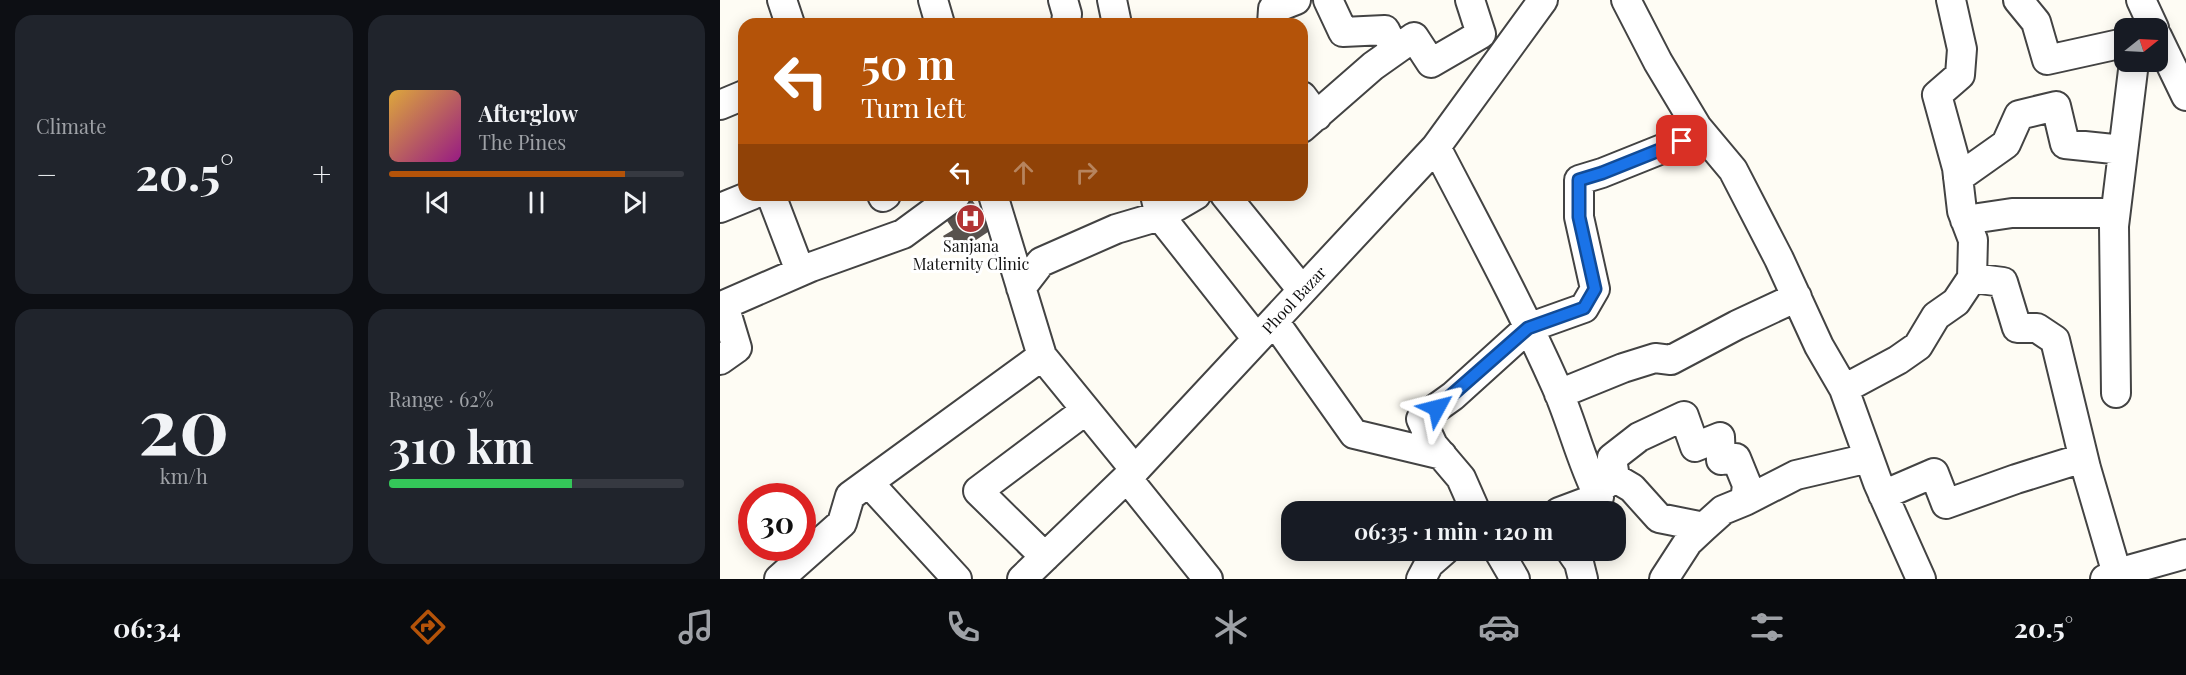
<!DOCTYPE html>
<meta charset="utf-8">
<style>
:root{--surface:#171b24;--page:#20242c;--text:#f1f3f6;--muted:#9ea1a6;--line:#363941;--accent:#b45309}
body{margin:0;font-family:"Playfair Display",serif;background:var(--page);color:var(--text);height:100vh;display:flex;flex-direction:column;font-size:22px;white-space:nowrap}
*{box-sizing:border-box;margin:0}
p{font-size:20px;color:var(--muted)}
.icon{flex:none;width:33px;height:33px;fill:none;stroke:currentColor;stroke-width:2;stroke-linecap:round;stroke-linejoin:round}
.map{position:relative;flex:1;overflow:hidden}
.drawer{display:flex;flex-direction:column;gap:15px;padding:15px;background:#0d0f14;width:720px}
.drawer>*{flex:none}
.top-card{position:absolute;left:18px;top:18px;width:570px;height:183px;border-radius:18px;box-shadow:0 3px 15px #0003;background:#b45309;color:#fff;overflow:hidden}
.needle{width:39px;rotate:72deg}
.fabs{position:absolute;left:1394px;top:18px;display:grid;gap:12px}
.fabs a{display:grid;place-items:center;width:54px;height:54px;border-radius:12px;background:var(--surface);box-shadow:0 3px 15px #0003;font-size:30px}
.speed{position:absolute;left:18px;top:483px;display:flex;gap:12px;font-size:30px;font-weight:700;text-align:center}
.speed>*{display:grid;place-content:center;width:78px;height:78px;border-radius:50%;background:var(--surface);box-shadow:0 3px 15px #0003;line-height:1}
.speed .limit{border:9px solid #d22;background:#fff;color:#111}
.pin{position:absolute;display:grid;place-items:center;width:51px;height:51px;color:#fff;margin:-26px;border-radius:12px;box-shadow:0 3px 9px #0006}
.me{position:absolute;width:66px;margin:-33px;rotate:52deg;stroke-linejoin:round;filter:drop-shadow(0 0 4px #0008)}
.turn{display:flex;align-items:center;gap:21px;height:126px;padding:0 24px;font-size:27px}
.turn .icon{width:78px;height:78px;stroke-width:2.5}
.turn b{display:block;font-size:42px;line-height:51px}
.lanes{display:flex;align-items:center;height:57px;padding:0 24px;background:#0003;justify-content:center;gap:30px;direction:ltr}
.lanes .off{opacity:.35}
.big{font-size:45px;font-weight:700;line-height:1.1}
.drawer .widget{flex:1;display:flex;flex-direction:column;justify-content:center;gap:9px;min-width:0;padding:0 21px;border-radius:18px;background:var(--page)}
.drawer .dial{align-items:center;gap:0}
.dial b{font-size:78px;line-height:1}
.song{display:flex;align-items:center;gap:18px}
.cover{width:72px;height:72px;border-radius:9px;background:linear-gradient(135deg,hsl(40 70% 55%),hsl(310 70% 35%))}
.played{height:6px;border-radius:3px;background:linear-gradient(90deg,var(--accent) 80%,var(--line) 80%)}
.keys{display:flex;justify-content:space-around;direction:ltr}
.heat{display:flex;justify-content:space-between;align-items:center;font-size:33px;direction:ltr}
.charge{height:9px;border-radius:4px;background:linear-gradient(90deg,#34c759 62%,var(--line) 0)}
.drawer .tiles{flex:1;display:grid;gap:15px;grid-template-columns:repeat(2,1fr)}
.trip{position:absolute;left:561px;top:501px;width:345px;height:60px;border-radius:18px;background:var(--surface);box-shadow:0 3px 15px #0003;font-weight:700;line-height:60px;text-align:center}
.tab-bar{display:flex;height:96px;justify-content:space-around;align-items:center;background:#090b0e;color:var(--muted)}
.tab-bar .icon{width:42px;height:42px}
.tab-bar .selected{color:var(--accent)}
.tab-bar b{font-size:27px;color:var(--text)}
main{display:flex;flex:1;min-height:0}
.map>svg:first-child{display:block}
</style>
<main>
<section class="drawer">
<div class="tiles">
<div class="widget"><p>Climate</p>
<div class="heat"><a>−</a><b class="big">20.5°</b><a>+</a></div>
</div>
<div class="widget">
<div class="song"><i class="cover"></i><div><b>Afterglow</b><p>The Pines</p></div></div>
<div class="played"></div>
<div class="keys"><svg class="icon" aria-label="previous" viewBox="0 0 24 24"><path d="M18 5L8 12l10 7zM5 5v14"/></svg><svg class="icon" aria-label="pause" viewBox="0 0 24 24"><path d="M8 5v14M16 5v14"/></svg><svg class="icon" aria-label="next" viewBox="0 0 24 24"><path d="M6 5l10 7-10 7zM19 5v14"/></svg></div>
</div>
<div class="widget dial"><b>20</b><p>km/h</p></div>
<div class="widget"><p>Range · 62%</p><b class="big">310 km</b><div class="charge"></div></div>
</div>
</section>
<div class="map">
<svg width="1466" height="579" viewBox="0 0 1466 579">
<rect width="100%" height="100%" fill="#fefcf4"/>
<path fill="#58524d" d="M249 195 271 230 235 254 223 236 233 230 220 210Z"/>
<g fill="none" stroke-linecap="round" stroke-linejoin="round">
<defs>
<path id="minor" d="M62 0 70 24
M213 0 220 24
M343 0 347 14 346 24
M392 0 397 24
M608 0 623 32 665 30 675 50
M906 0 938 62 977 127 1013 170 1059 259 1099 346 1124 389 1178 360 1198 346 1216 316 1236 302 1252 278 1253 240 1242 211 1237 168 1217 95 1240 75 1242 49 1231 0
M1298 0 1316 22 1327 60 1404 43
M1421 0 1434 28
M552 24 553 9 576 0
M1437 36 1466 96
M582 96 597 116
M0 105 24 95
M582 128 653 66 694 37 711 63 761 34 750 0
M716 147C757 226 800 305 836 386 852 422 861 462 879 497L839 512
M1238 178 1286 144 1299 115 1336 106 1345 144 1403 150
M51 195 80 271
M162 195 163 197 166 195
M273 195 322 356 415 470
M435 195 440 216 537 339
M505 195 582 290
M0 208 32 195
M1245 220 1292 213H1395
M1252 278 1283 282 1297 328H1317L1335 340 1366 468 1397 574
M301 288 321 262 396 229 440 216 476 195
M554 321 634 434 722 455
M0 360 17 348 4 305 91 267 183 234 236 195
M1124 389 1158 483 1201 579
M1396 393 1394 226 1414 62
M839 394 903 368 935 358 951 360 1017 325 1077 297
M407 478 488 579
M895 478 892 458 919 437 964 416 975 447 1000 437 1001 460 1016 458 1027 485 1025 501 1003 510 984 527
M149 483 237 579
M880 488 895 478 912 488 939 518 984 527 968 542 944 579
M1163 495 1214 473 1226 504 1296 479 1363 458
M1025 501 1076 475 1149 458
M756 512 741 478 713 445 701 419 733 396 808 328 864 308 875 289 859 217V180L882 173 982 133
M778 550 795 579
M850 550 859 563 863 579
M325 557 258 491 366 410
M59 579 122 523 130 496 322 356
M302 579 415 470 716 147 823 0
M701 579 709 564 725 550
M1385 579 1405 571 1466 554"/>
</defs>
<use href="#minor" stroke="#434343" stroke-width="32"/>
<use href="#minor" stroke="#fff" stroke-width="28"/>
</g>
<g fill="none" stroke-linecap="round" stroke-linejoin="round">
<defs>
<path id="route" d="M717 408 808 328 864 308 875 289 859 217V180L882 173 962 141"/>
</defs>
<use href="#route" stroke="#114b97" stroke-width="15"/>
<use href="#route" stroke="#1a73e8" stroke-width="10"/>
</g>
<defs>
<symbol id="hospital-disc" viewBox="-11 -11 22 22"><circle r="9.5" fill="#b33535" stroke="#fff"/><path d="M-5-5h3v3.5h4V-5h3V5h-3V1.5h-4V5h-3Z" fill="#fff"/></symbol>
</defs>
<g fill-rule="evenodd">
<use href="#hospital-disc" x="234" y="202" width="33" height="33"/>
</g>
<g text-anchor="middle" stroke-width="6" stroke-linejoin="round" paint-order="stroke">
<g font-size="16" fill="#101010" stroke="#fff">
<text x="251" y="252">Sanjana<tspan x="251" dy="18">Maternity Clinic</tspan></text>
</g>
<g font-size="16" fill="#101010" stroke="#fff">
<text transform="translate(574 300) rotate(-47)" y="6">Phool Bazar</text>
</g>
</g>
</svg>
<div class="fabs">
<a><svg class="needle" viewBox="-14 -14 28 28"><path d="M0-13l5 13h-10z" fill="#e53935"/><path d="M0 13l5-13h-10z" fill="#9ea1a6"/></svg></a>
</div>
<div class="speed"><div class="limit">30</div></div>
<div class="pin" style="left:962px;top:141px;background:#d93025"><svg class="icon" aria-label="arrive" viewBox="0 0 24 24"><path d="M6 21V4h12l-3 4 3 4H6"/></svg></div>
<svg class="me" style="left:717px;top:408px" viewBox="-20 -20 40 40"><path d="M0-17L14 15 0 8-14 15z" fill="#1a73e8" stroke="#fff" stroke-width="4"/></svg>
<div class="trip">06:35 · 1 min · 120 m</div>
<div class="top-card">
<div class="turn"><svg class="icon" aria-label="left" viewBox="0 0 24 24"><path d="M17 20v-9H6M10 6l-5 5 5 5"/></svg><div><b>50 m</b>Turn left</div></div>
<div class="lanes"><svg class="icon" aria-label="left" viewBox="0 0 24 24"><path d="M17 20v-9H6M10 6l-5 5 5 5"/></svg><svg class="icon off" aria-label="ahead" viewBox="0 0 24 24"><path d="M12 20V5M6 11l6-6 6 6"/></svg><svg class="icon off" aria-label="right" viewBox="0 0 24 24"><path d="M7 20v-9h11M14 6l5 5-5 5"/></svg></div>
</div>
</div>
</main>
<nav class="tab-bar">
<b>06:34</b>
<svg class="icon selected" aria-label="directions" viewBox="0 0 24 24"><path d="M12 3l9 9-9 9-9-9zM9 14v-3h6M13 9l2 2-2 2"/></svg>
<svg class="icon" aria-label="music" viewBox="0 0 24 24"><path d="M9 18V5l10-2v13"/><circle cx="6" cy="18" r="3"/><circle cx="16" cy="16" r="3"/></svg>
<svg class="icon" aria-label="phone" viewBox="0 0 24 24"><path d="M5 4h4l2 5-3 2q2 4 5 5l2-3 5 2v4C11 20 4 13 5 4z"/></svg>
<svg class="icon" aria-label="climate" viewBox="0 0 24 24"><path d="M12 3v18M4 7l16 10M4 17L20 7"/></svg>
<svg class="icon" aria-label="car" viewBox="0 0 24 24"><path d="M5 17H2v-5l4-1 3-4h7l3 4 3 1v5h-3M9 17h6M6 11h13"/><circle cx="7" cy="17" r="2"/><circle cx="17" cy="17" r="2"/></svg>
<svg class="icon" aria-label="filters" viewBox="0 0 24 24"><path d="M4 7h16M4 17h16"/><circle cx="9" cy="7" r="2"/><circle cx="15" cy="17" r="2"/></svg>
<b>20.5°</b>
</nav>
